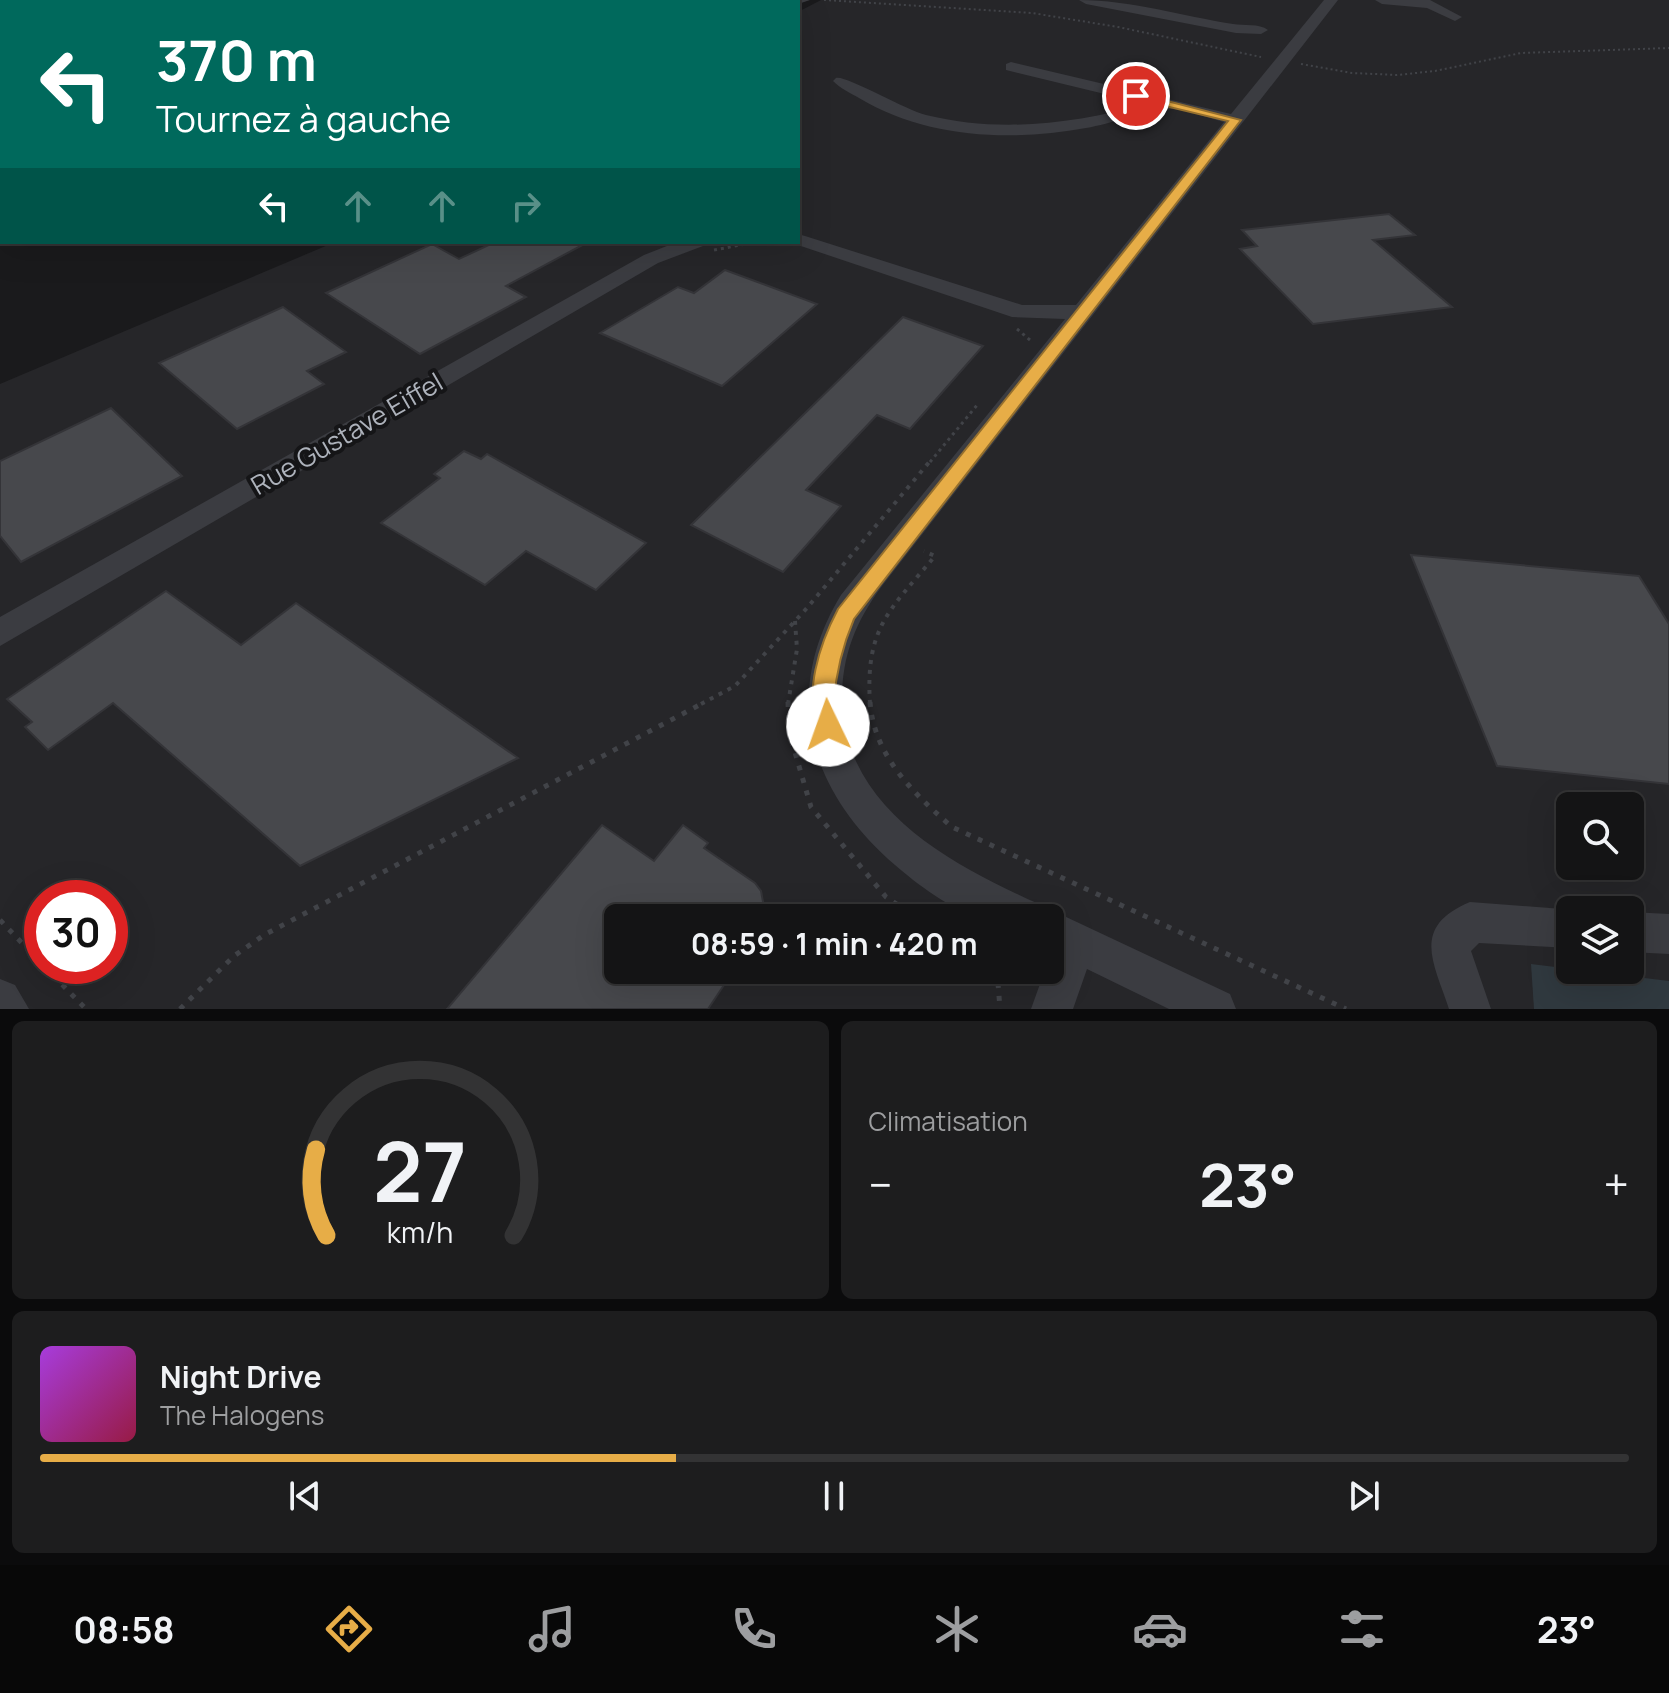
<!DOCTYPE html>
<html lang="fr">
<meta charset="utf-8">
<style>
:root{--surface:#141415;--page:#1d1d1e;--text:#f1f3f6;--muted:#9d9ea0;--line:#333334;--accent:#e7ad47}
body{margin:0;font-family:Manrope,sans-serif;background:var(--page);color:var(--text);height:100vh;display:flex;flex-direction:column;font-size:30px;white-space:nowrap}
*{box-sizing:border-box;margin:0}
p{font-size:26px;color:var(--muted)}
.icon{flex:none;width:44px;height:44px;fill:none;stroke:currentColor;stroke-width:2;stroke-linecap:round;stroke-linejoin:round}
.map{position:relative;height:1009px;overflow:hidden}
.side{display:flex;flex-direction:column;gap:12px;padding:12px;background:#0b0b0c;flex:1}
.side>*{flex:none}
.guide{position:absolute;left:0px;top:0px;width:800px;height:244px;box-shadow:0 8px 32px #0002,0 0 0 2px var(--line);background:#00695c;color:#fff;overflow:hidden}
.buttons{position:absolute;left:1556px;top:792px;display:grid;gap:16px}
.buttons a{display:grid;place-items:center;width:88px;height:88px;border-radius:12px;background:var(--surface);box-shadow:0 8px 32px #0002,0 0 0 2px var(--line);font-size:40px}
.speed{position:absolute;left:24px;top:880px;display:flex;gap:16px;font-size:40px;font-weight:700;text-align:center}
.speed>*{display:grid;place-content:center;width:104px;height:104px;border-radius:50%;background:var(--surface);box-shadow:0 8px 32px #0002,0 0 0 2px var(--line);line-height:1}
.speed .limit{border:12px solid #d22;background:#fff;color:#111}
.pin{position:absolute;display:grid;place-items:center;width:68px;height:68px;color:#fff;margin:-34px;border:4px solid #fff;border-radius:50%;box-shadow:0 2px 8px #0007}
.me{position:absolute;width:88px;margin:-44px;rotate:357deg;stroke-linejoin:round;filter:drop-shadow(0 0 6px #0008)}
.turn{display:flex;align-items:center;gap:28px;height:168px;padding:0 24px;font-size:36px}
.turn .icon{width:104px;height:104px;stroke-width:2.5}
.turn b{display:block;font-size:56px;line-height:68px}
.lanes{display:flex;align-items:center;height:76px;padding:0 24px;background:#0003;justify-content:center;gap:40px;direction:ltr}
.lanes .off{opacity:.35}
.big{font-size:60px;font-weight:700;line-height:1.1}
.side .tile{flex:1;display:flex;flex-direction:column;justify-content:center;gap:12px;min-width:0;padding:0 28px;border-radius:12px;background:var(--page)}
.side .dial{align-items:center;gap:0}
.dial svg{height:208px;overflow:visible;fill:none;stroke:var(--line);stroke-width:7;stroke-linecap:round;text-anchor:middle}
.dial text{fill:var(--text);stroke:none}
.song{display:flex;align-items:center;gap:24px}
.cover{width:96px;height:96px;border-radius:12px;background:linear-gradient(135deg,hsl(280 70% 55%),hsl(340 70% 35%))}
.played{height:8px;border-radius:4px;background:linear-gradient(90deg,var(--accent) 40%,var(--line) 40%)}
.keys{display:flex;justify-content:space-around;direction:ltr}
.heat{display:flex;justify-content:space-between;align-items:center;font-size:44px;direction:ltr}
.side .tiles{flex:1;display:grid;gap:12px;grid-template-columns:1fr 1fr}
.tile:last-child{grid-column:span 2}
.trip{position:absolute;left:604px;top:904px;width:460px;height:80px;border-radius:12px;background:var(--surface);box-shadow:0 8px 32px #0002,0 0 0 2px var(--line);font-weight:700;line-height:80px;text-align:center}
.menu{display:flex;height:128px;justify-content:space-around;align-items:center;background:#080808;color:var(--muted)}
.menu .icon{width:56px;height:56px}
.menu .active{color:var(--accent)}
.menu b{font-size:36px;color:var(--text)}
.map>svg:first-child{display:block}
</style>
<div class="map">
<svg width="1669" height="1009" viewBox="0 0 1669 1009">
<rect width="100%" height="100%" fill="#1a1a1c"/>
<path fill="#262629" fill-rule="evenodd" d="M821 0H1669V1009H0V384L335 242H798V12ZM1570 806H1630V866H1570ZM42 898H110V966H42ZM1570 910H1630V970H1570ZM618 918H1050V970H618Z"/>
<path fill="#30393f" d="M1531 964 1669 981V1009H1534Z"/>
<path fill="#47484c" stroke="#343438" stroke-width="2" d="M1389 214 1415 235 1373 240 1452 307 1313 324 1240 249 1257 246 1242 230Z
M495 242H588L506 286 526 297 420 354 326 293 432 244 459 259Z
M725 270 817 304 722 386 600 333 678 287 694 293Z
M283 307 346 352 307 371 324 384 237 429 159 363Z
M903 317 983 346 910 429 877 415 806 490 841 506 783 572 691 525Z
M111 408 182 476 21 562 0 536V461Z
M464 451 481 459 487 454 646 543 596 590 526 551 485 585 381 523 440 478 434 474Z
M1411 555 1639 576 1669 624V784L1497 766Z
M166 591 241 645 296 603 518 758 300 866 113 703 48 750 25 727 32 722 7 699Z
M602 825 654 861 683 825 708 843 704 848 755 883 761 891 764 907 761 918H618V970H734L708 1009H447Z"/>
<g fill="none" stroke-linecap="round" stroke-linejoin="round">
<path stroke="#414348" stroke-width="2" stroke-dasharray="2 3" stroke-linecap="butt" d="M824 0 1032 13 1118 27 1261 57
M1301 64 1352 73 1397 75 1435 71 1521 53 1669 48"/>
<path stroke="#414348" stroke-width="3" stroke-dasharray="3 4" stroke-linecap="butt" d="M714 250 746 244H780
M1017 329 1030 340
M930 462 978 404"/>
<path stroke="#414348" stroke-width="4" stroke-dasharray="4 6" stroke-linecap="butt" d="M701 704 735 686 807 608 931 460
M788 704 797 649 795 621
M870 704C865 627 890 610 935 556L924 551"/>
<path stroke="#414348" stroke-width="5" stroke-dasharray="5 8" stroke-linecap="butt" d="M788 702 789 732 811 807 886 897 917 918
M870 702C874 756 913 793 952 827L1346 1009
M0 920 42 964
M44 966 86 1009
M997 970 1000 1009
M180 1009 234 956 264 935 705 702"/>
<path fill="#3b3c41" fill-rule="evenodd" d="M479 0H524L526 2H481Z
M769 0H810L798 4 767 2Z
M1079 0C1131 0 1182 16 1233 24 1244 26 1259 23 1268 30L1261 34 1236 33 1086 4Z
M1324 0H1338L882 586C856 621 842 655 842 699 844 809 952 865 1039 904L1043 913 1050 910 1064 916 1230 994 1236 1009H1169L1087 969 1073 1009H1031L1045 970H1050V918C1029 918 997 924 977 917 948 907 918 885 895 865 810 792 780 695 841 595L1065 319 1012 317 789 242H798V234L805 236 1022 305H1076L1224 122C1207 118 1182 107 1164 109 1142 111 1111 124 1086 128 1011 142 925 138 859 98 850 93 840 88 833 81L836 78C846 75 905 110 926 115 999 133 1074 124 1146 104L1006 70V64L1011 62 1231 114Z
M1375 0H1430L1462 17 1455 21 1427 8 1382 4Z
M677 242H706L703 246 658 263 0 646V617L644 255Z
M1470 902 1575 910H1570V948L1479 943 1471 951 1491 1009H1449C1434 963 1410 927 1470 902Z
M1630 912 1669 914V954L1630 952Z
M0 979 15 985 29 1009H0Z"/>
</g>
<path fill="#e7ad47" stroke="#96702e" stroke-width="2" d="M1136 93 1241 120 854 619C843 645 836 672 834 701 834 712 841 721 836 732L828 735 820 732C802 695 820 643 838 609L1228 121 1132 98V94Z"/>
<g text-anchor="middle" stroke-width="8" stroke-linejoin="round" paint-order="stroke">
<g font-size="26" fill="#adb2bb" stroke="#151517">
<text transform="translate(347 434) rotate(-30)" y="9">Rue Gustave Eiffel</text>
</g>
</g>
</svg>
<div class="buttons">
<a><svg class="icon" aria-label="search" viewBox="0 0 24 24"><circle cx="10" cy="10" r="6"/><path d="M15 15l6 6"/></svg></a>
<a><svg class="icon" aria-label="layers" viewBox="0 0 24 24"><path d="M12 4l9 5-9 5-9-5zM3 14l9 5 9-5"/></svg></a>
</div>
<div class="speed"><div class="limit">30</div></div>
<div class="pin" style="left:1136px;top:96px;background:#d93025"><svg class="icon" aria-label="arrive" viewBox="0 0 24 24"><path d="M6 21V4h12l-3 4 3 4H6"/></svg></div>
<svg class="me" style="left:828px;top:725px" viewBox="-20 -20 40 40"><circle r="19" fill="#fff"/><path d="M0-13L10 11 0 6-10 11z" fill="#e7ad47"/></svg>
<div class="trip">08:59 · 1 min · 420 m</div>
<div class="guide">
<div class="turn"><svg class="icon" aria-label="left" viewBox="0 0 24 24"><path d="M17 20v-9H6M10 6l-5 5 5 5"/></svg><div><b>370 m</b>Tournez à gauche</div></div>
<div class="lanes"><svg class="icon" aria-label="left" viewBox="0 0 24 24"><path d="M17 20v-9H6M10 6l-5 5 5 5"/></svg><svg class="icon off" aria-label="ahead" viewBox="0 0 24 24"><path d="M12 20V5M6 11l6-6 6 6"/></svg><svg class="icon off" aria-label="ahead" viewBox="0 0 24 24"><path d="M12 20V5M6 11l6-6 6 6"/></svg><svg class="icon off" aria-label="right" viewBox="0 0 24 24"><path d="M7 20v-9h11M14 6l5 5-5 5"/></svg></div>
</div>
</div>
<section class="side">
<div class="tiles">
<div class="tile dial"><svg viewBox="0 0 100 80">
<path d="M14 69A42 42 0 1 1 86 69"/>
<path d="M14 69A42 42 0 0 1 10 36" stroke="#e7ad47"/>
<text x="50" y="56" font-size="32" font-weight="700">27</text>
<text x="50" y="72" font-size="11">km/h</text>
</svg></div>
<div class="tile"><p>Climatisation</p>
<div class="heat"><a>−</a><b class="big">23°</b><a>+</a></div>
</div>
<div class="tile">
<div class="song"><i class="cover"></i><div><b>Night Drive</b><p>The Halogens</p></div></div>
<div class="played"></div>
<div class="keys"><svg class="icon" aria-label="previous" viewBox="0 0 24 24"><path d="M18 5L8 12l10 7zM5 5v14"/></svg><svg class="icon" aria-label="pause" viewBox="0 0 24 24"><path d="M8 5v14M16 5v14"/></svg><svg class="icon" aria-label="next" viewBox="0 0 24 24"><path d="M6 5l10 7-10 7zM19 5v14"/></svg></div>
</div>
</div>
</section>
<nav class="menu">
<b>08:58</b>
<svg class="icon active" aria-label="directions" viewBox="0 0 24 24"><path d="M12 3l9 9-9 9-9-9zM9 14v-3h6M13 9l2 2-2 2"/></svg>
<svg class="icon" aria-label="music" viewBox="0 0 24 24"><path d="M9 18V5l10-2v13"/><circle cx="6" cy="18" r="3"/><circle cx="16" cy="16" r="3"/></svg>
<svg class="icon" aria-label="phone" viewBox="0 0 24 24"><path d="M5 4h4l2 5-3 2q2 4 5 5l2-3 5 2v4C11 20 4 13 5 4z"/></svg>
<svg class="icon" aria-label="climate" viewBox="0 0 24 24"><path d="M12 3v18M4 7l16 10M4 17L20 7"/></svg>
<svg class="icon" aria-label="car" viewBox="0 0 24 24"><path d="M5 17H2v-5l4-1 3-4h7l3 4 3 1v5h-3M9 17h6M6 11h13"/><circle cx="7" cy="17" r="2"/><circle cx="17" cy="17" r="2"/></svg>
<svg class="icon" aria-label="filters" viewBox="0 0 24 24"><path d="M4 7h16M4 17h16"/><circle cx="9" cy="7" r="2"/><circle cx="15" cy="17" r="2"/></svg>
<b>23°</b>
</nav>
